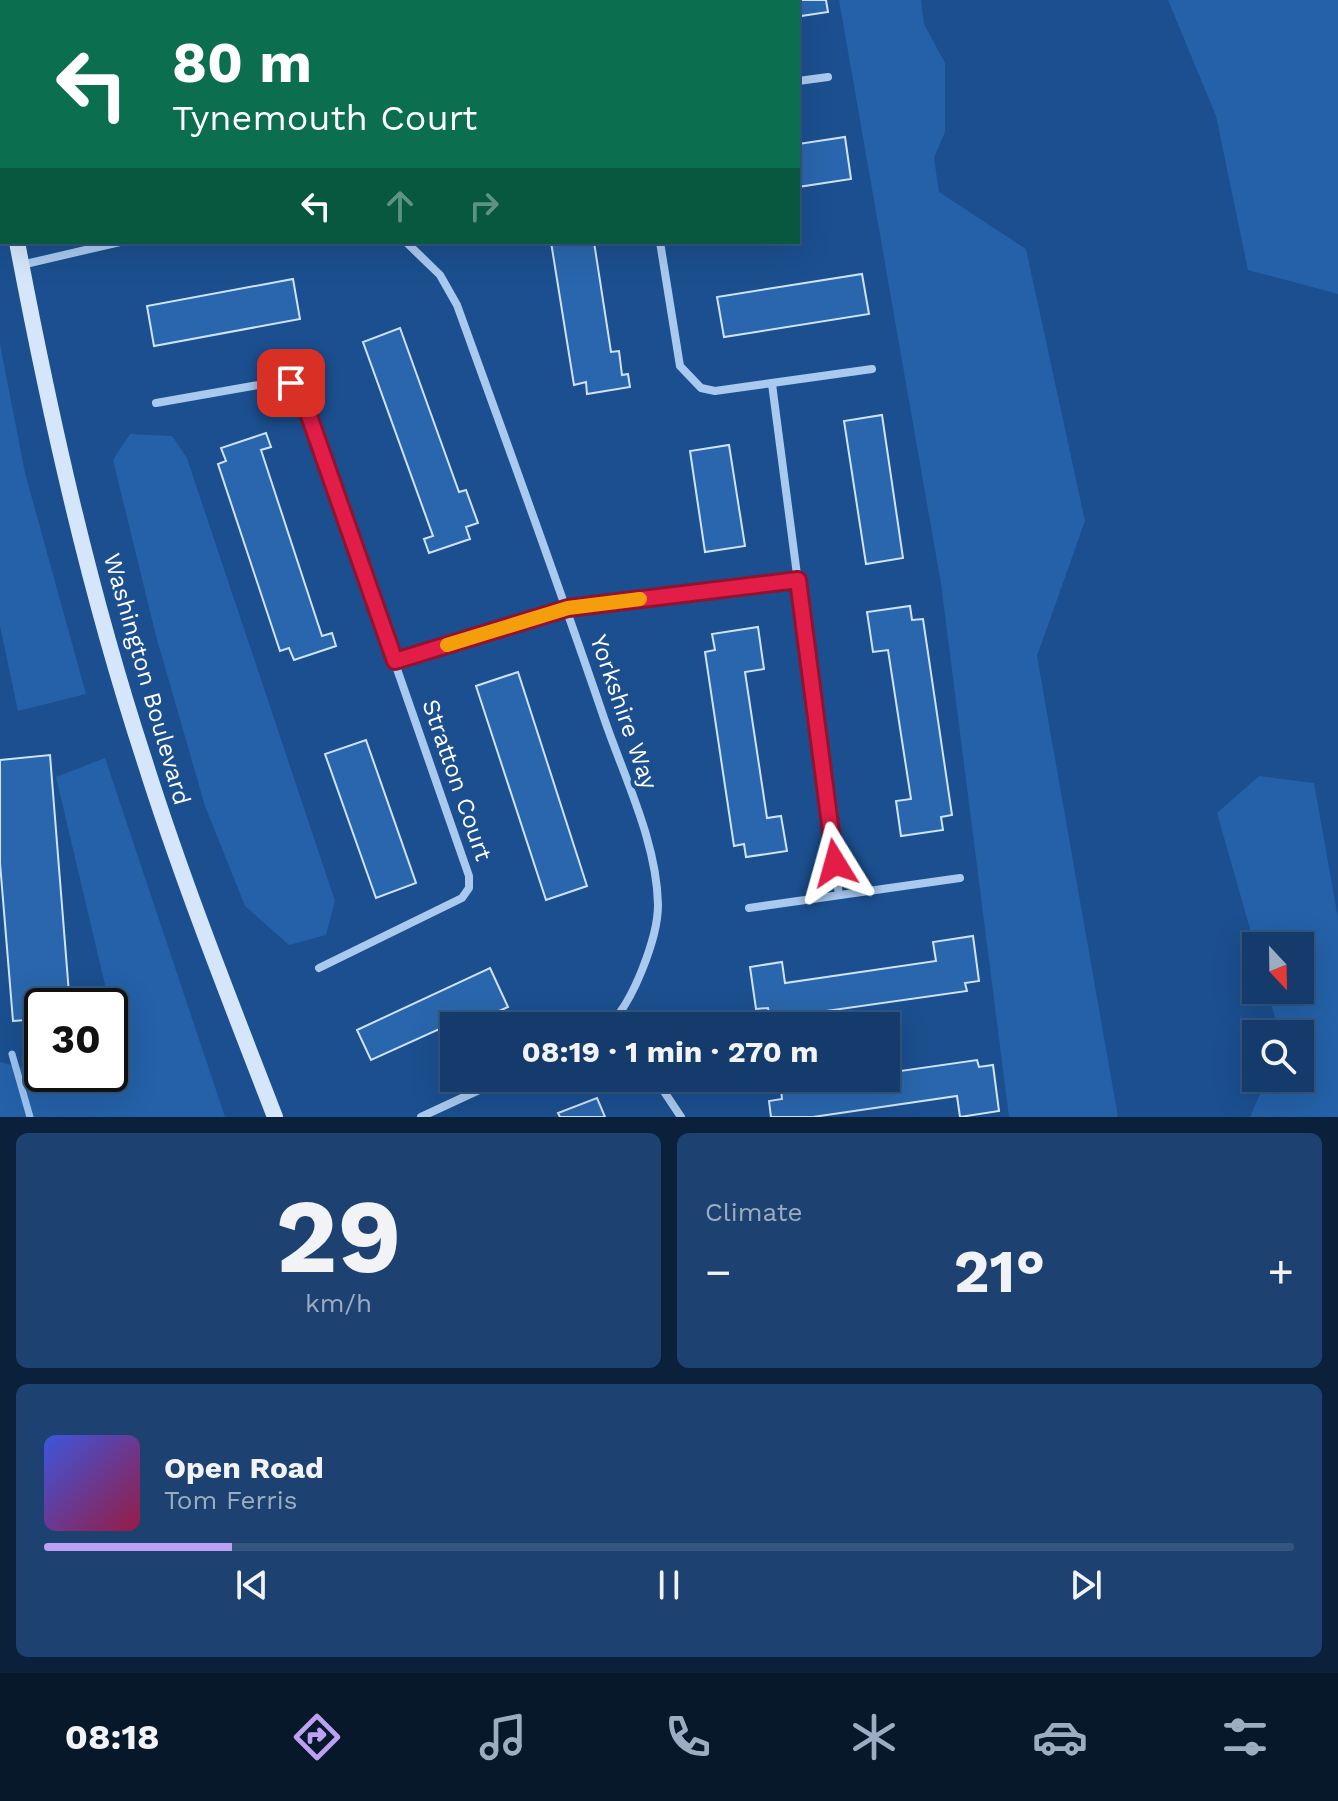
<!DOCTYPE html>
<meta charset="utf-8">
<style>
:root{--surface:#143b6b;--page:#1d4271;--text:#f1f3f6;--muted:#9dadc1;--line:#33557e;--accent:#bca0f2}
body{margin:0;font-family:"Work Sans",sans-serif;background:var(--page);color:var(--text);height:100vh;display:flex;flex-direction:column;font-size:30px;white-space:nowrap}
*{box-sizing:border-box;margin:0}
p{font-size:26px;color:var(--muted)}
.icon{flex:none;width:44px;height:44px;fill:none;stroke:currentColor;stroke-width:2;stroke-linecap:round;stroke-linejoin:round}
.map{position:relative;height:1117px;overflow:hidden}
.sheet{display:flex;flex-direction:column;gap:16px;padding:16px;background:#0b203b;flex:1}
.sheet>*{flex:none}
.banner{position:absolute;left:0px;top:0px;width:800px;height:244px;box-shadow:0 8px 32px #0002,0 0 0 2px var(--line);background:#0b6e4f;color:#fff;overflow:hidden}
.needle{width:52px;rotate:158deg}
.tools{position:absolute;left:1242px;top:932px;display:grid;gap:16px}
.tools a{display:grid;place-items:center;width:72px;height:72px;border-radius:0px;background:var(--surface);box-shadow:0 8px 32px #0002,0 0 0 2px var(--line);font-size:40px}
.speed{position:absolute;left:24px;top:988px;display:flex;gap:16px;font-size:40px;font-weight:700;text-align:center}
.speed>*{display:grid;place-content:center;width:104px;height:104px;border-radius:50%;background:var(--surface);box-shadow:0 8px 32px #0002,0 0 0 2px var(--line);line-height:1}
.speed .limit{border:4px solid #111;border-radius:12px;background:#fff;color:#111}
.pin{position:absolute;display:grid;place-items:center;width:68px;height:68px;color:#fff;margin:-34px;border-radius:16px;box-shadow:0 4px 12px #0006}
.me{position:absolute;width:88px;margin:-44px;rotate:352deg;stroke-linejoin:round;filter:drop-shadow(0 0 6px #0008)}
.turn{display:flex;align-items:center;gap:28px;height:168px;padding:0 40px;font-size:36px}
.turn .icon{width:104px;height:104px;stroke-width:2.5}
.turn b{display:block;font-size:56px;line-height:68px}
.lanes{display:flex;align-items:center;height:76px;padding:0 40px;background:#0003;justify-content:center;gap:40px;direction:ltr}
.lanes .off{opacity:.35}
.big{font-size:60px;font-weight:700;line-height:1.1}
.sheet .card{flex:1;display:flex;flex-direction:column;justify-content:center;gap:12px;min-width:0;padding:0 28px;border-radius:12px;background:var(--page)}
.sheet .dial{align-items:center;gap:0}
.dial b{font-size:104px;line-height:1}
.song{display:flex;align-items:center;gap:24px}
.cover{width:96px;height:96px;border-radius:12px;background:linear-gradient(135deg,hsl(230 70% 55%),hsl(340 70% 35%))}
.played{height:8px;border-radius:4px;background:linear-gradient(90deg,var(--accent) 15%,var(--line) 15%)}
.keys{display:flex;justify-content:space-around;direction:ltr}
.heat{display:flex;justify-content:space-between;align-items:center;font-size:44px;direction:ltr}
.sheet .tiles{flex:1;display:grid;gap:16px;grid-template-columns:1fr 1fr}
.card:last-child{grid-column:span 2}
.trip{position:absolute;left:440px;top:1012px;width:460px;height:80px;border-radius:0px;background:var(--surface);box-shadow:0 8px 32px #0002,0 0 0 2px var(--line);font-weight:700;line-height:80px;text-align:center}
.dock{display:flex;height:128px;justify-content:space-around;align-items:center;background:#08182b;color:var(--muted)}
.dock .icon{width:56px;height:56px}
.dock .active{color:var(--accent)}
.dock b{font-size:36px;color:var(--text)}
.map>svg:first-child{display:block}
</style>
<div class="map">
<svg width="1338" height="1117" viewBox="0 0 1338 1117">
<rect width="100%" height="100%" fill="#1b4f8f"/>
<path fill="#2461a8" d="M839 0H921L924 24 945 63V132L934 158 939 192 1026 249 1085 521 1037 656 1118 1117H1009L941 584Z
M1168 0H1338V294L1248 270 1216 116Z
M0 344 25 473 86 694 18 711 0 626Z
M130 434 172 436 187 458 335 901 326 935 289 945 245 906 205 806 156 636 113 460Z
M105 758 225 1117H0V1062L61 1078 65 1074H110V1006L56 777Z
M1259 776 1314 783 1338 918V1117H1250L1267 1078H1300V1034H1280L1267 990H1300V946H1256V950L1217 813Z"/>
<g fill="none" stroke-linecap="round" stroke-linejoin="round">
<path stroke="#9cc4f0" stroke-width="7" d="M12 1054 30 1117"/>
</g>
<path fill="#2a66ad" stroke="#cfe3fa" stroke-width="2" d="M677 0H826L828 12 801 16 798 2Z
M845 137 851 179 798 187V144Z
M551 242H594L611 352 619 351 622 375 628 374 630 387 587 394 586 382 574 385Z
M862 274 869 314 724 337 717 297Z
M293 279 300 319 154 346 147 306Z
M400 328 459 492 466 490 478 523 466 527 470 539 429 553 424 539 433 536 363 342Z
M882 415 903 558 866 564 844 421Z
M266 433 271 447 261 450 322 636 332 633 336 646 294 660 289 648 280 651 218 464 226 461 221 448Z
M729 445 745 546 705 552 690 451Z
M910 606 912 620 923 619 952 815 941 817 943 830 901 836 896 801 911 799 888 650 873 652 867 612Z
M758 627 764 669 745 672 767 818 781 816 787 851 746 857 744 844 734 846 705 652 715 650 712 634Z
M518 672 587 886 546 900 476 686Z
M366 740 416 883 376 898 325 754Z
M50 755 70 1006H42V1019L13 1021 0 863V760Z
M973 936 979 981 965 983 967 991 770 1019 768 1008 756 1009 750 967 782 962 785 983 936 961 933 942Z
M490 968 508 1007 466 1026H460L457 1021 371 1060 357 1030Z
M977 1060 979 1067 993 1065 999 1111 960 1117 957 1096 813 1117H771L769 1101 782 1099 781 1088 851 1078H886V1073Z
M597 1098 605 1117H560L558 1113Z"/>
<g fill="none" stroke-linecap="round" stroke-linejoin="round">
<path stroke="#a9c9ee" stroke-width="8" d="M622 0V2
M191 2 205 0
M798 81 828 77
M406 242 440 275 457 305C507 443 557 580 604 718 624 777 657 842 658 905 658 937 632 1007 607 1026
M660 242 680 366 701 388 715 391 872 369
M21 265 120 242
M772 384 839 895
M156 403 281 381 300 390 469 876V888L462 898 319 968
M395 661 568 608 798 580
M749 908 960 878
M655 1078 681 1117
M421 1117 505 1078"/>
<path stroke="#d6e6fa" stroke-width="16" d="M0 151 2 161
M17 242C50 416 89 591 144 759 182 880 229 998 275 1117"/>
</g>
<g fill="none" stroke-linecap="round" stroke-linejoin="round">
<defs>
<path id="route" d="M291 383 300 390 395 661 568 608 798 580 835 863"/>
</defs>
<use href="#route" stroke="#92132f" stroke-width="20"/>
<use href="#route" stroke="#e11d48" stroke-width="14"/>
<path stroke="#f59e0b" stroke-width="14" d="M447 645 568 608 640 599"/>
</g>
<g text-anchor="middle" stroke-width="8" stroke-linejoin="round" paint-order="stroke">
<g font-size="24" fill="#fff" stroke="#1b4f8f">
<text transform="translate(147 679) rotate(74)" y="8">Washington Boulevard</text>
<text transform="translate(624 712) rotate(71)" y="8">Yorkshire Way</text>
<text transform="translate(457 780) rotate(71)" y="8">Stratton Court</text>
</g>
</g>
</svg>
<div class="tools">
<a><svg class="needle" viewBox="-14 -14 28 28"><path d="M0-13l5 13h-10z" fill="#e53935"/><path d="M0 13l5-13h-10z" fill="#9dadc1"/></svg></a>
<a><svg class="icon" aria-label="search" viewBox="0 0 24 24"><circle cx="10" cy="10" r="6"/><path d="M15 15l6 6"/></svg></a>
</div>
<div class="speed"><div class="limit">30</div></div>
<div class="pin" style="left:291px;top:383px;background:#d93025"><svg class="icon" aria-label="arrive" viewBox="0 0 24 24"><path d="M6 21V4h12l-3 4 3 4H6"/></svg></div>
<svg class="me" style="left:835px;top:863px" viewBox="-20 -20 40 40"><path d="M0-17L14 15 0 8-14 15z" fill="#e11d48" stroke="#fff" stroke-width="4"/></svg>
<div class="trip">08:19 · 1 min · 270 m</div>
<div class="banner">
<div class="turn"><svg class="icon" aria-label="left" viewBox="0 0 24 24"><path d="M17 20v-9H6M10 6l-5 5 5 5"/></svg><div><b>80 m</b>Tynemouth Court</div></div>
<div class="lanes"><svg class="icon" aria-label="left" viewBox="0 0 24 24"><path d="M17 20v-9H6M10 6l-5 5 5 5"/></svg><svg class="icon off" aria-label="ahead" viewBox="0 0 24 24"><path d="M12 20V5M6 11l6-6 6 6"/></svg><svg class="icon off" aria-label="right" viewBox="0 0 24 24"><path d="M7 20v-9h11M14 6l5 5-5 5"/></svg></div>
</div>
</div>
<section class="sheet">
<div class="tiles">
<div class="card dial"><b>29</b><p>km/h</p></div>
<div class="card"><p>Climate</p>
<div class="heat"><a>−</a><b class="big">21°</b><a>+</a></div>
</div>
<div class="card">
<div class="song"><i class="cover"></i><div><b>Open Road</b><p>Tom Ferris</p></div></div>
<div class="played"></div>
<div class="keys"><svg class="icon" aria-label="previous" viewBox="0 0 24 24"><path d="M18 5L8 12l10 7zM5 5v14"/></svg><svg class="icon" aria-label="pause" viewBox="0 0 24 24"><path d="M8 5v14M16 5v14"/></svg><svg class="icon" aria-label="next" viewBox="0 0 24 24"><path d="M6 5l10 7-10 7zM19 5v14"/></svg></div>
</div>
</div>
</section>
<nav class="dock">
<b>08:18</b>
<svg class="icon active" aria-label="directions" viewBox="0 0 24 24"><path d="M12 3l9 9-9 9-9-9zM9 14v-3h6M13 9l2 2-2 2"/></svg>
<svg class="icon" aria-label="music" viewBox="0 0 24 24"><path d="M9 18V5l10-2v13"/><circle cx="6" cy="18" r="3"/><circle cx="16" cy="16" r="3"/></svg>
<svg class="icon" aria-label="phone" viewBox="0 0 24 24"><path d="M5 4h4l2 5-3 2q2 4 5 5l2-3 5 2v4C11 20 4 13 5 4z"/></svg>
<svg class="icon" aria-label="climate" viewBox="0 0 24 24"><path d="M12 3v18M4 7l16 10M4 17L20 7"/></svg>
<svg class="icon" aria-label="car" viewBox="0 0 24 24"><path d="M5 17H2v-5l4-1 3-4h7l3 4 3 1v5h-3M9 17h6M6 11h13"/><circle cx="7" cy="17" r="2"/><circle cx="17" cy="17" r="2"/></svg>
<svg class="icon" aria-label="filters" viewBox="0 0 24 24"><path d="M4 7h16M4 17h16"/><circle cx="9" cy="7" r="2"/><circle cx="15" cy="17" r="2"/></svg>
</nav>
